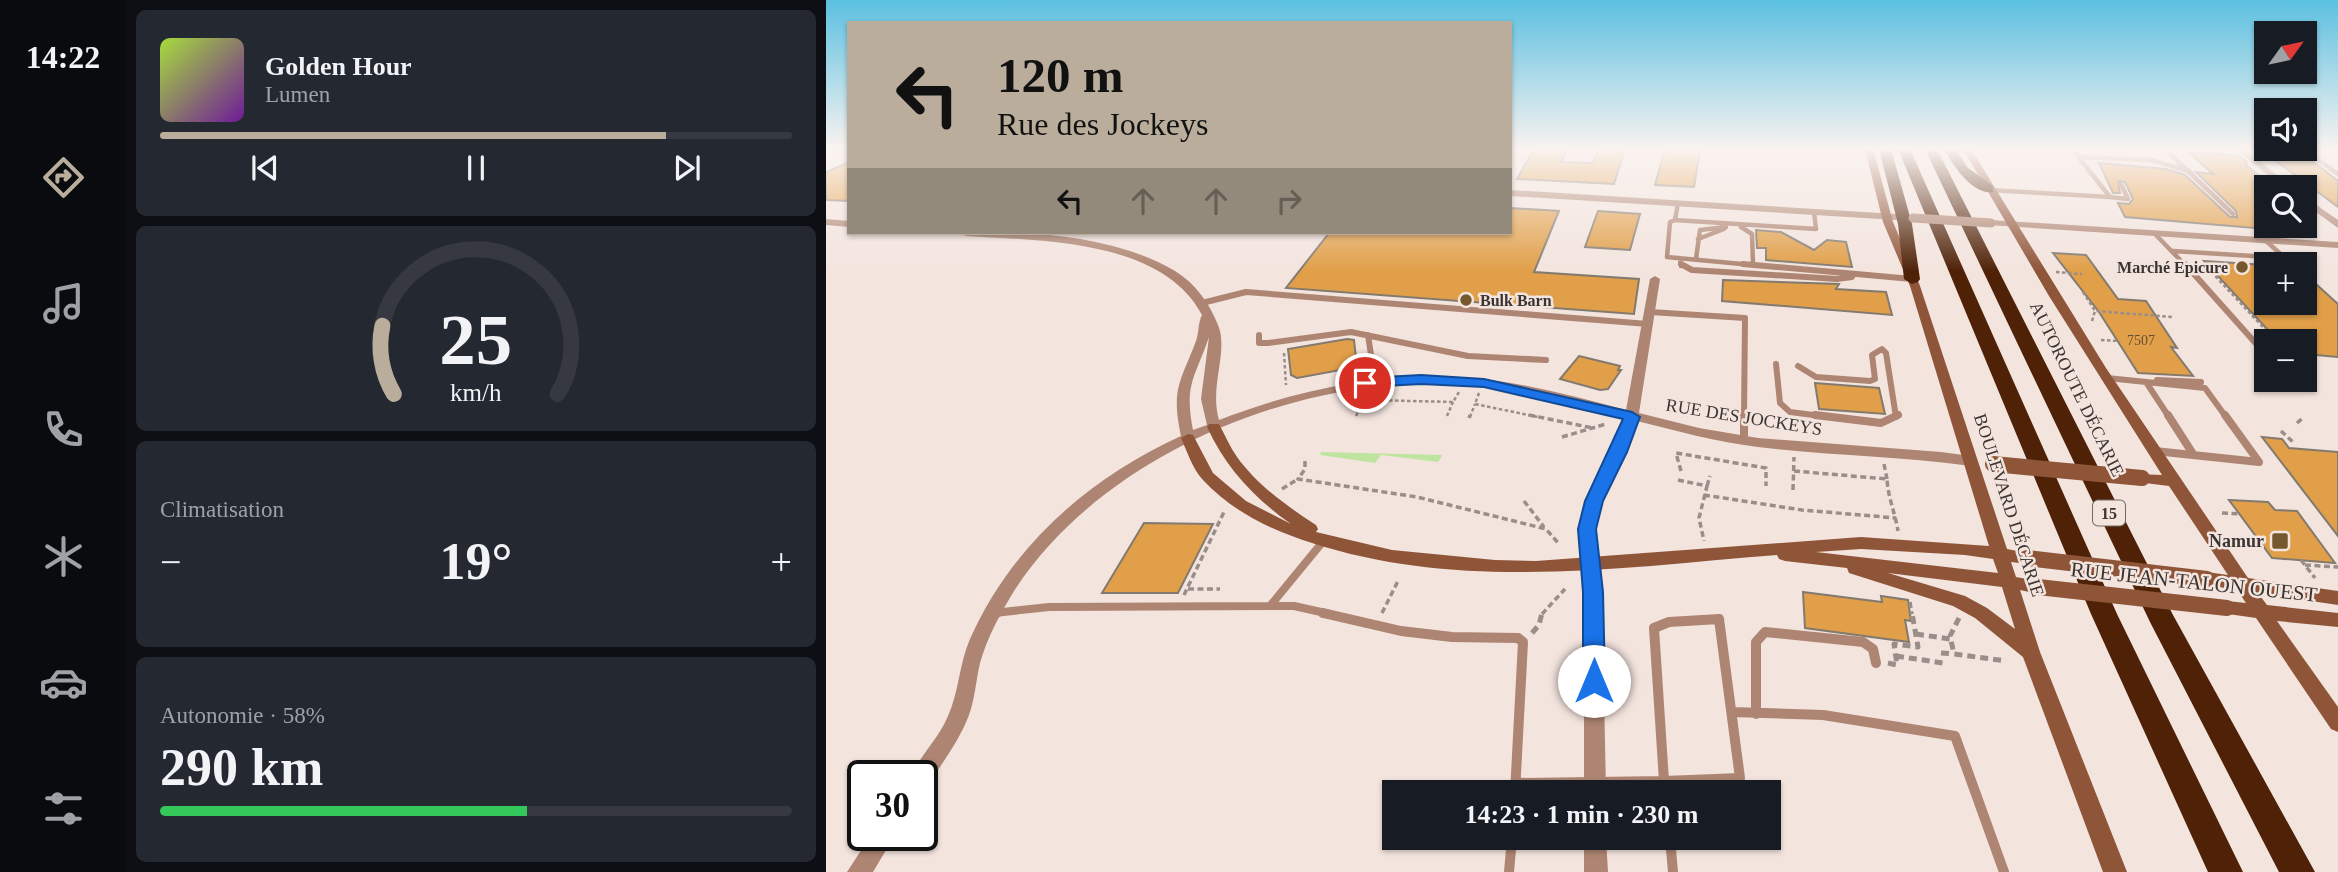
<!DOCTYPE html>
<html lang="fr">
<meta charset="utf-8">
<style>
:root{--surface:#171b24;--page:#242831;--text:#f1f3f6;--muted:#9ea1a6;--line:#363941;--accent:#baad9c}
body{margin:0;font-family:"Times New Roman",serif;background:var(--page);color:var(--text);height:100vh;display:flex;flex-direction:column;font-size:26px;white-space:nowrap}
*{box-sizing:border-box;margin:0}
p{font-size:23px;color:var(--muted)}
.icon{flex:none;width:38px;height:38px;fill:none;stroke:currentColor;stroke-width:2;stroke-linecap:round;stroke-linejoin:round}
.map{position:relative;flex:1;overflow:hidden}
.side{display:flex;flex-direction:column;gap:10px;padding:10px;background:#0d0f14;width:700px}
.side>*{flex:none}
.top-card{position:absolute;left:21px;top:21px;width:665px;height:214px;border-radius:0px;box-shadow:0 2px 5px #0004;background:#baad9c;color:#111;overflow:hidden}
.needle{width:46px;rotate:57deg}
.buttons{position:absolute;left:1428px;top:21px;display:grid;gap:14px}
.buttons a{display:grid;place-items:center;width:63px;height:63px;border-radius:0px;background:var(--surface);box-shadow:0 2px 5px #0004;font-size:35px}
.speed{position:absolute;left:21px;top:760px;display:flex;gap:14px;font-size:35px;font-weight:700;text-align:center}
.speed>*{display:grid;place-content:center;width:91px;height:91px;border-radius:50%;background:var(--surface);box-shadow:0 2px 5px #0004;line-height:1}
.speed .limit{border:4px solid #111;border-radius:10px;background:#fff;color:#111}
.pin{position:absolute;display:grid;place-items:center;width:60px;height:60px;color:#fff;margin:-30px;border:4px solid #fff;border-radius:50%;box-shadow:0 2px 7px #0007}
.me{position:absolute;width:77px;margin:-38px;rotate:0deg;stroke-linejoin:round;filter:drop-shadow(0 0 5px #0008)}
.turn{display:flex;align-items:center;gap:24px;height:147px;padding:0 35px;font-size:32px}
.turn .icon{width:91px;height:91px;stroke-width:2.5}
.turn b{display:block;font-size:49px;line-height:60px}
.lanes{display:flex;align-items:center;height:66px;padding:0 35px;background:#0003;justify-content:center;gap:35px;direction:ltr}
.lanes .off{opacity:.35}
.big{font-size:52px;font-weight:800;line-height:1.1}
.side .card{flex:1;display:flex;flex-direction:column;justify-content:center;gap:10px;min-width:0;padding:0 24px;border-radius:10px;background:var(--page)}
.side .dial{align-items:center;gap:0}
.dial svg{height:182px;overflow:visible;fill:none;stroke:var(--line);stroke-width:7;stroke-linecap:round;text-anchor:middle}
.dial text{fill:var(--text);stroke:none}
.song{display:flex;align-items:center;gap:21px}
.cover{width:84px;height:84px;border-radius:10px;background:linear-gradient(135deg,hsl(80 70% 55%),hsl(280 70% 35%))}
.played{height:7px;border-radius:4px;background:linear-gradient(90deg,var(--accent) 80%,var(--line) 80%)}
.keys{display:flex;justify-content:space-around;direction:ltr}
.heat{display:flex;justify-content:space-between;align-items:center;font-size:38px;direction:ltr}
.charge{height:10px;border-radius:5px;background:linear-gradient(90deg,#34c759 58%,var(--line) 0)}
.trip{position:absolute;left:556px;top:780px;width:399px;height:70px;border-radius:0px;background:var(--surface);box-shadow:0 2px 5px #0004;font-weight:800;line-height:70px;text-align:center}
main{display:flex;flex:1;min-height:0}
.dock{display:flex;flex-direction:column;width:126px;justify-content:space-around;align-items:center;background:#090b0e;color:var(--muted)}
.dock .icon{width:49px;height:49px}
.dock .current{color:var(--accent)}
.dock b{font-size:32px;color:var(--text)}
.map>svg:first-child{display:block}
</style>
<main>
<nav class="dock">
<b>14:22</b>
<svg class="icon current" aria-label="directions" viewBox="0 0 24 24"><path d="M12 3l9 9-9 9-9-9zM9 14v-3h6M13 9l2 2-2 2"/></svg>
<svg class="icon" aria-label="music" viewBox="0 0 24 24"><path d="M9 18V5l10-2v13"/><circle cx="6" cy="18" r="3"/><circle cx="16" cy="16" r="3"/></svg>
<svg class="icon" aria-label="phone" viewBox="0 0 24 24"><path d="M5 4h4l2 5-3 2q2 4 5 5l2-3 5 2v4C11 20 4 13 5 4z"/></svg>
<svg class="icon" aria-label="climate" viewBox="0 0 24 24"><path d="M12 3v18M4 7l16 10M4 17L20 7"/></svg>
<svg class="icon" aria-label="car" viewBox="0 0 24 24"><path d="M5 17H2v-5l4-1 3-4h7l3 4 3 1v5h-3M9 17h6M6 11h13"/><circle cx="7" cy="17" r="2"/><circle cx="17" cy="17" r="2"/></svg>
<svg class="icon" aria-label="filters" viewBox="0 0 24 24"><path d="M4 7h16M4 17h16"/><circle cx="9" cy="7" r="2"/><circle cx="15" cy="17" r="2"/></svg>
</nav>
<section class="side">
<div class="card">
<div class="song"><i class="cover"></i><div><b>Golden Hour</b><p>Lumen</p></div></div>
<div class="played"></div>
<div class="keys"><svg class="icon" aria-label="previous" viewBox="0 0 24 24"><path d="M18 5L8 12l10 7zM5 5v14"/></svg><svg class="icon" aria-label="pause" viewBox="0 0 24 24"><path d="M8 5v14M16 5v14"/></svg><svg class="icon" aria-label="next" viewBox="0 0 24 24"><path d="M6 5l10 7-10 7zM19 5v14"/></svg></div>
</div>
<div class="card dial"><svg viewBox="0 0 100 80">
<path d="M14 69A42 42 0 1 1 86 69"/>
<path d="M14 69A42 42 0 0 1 9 39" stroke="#baad9c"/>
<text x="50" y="56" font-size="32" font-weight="700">25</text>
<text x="50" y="72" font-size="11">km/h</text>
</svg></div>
<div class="card"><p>Climatisation</p>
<div class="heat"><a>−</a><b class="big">19°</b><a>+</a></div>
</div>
<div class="card"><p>Autonomie · 58%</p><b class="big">290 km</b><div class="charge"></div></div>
</section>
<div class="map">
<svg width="1512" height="872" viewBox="0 0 1512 872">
<rect width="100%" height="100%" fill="#f3e4de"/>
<path fill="#bee4a0" d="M495 452 616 455V456L612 462 555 455 549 463 494 455Z"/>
<path fill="#e19f49" stroke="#837a6f" stroke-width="2" d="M708 149 741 150 735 162 767 163 772 149H799L788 184 691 179Z
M839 149 874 151 868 187 829 185Z
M1434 149H1471L1512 181V207Z
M1362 152 1412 155 1421 162 1419 164 1440 182V229L1299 217 1292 203 1303 204 1307 199 1299 182 1292 181 1294 193H1287L1273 163 1340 169 1359 175 1404 217H1411L1410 211 1370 172 1387 174Z
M23 162V201L0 200V172Z
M684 208 733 211 708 272 813 279 808 314 460 288 503 233H684Z
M772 211 814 214 804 250 759 247Z
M930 230 955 232 988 250 1001 240 1020 242 1026 267 940 260V248H931Z
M1227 253 1260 255 1292 299 1320 301 1351 348 1345 347 1367 376 1312 373 1273 312Z
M1378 261 1440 265V303H1479V274L1512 304V357L1479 354V341H1452Z
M897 280 1013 284 1010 289 1060 292 1066 315 896 301Z
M521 339 528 340 531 367 471 378 465 375 462 349Z
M753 356 794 366 792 370H795L782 389 774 390 734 379Z
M989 383 1053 388 1059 414 993 409Z
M1436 437 1456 439 1463 448 1512 452V536Z
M1403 500 1442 502 1449 510 1471 511 1509 563 1446 558Z
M318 523 387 524 352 593H276Z
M977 592 1056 602 1055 596 1082 600 1085 621 1079 620 1083 642 979 628Z"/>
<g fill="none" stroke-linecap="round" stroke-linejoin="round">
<path stroke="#998e8a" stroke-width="2.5" stroke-dasharray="3.5 2.5" stroke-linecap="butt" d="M1377 263 1450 341
M1230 272 1256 274
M1257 292 1269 311 1347 317
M1266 321 1269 311
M1275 340 1293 341
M458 353 460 385
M653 393 649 404 712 417
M530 416 537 402 543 400 627 402 633 392
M621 416 627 402
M644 417 649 404"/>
<path stroke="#998e8a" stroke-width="3.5" stroke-dasharray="6 3.5" stroke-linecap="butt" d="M703 415 767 428
M643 418 644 415
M1471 423 1478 417
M1455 431 1467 442
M736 437 780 424
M479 461V469L472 479 591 497 692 522 720 529 733 544
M1058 464 1061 479
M855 471 850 453 940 468V486
M968 471 1061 479C1062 498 1069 512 1072 531
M852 480 881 486 873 518 878 541
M881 486 884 476
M456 489 472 479
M967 490 968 457
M878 495 976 510 1070 518
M698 501 718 527
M1396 513 1414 514
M1475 560 1489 578
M1479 565 1512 567
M362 589H394
M358 595 398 512
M1084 602 1086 614
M556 613 572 581
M716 614 739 589"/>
<path stroke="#998e8a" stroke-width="5" stroke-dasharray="8 5" stroke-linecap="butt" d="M1133 618 1124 636 1128 654 1180 661
M706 633 713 625 716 613
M1090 634 1124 639
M1115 653 1128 654
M1070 656 1117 663
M1062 663 1071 665 1068 644 1092 647 1086 613"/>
<path stroke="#ae8572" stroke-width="4.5" d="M1339 149 1407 214
M1477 149 1512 174
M1252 157 1325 160 1363 171
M1163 190 1284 197 1246 149
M1284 197 1302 199 1295 184
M852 203 849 220 990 229 988 212
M849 220 844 222 841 257 937 266
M915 227 926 234 927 263
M1328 233 1360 266
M872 239 898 229
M1347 251 1459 258 1439 240
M854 258 855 266
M870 259 874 230 900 227"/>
<path stroke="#ae8572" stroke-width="6" d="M855 264 866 270 1011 279 1026 277
M917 264 1086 279
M1359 264 1433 347
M376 303 420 292 822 324
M824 312 919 318 918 417
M433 335V343H442L525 332 642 356 720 360
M542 335 549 382
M950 364 954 403 964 412 1003 417
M972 366 990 377 1044 381 1049 379 1046 355 1056 349 1060 353 1070 417
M1281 378 1379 388 1400 417
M1331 380 1375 382
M1320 382 1343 417"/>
<path stroke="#ae8572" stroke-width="8" d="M989 415 1055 423 1072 415
M1342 415 1367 454
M918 440V415
M1329 451 1433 462 1399 415
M444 606 499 539
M168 613 223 607 468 606 504 614"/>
<path stroke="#ae8572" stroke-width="10" d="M168 613H171
M497 613 575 631 626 637 692 638 697 642 689 793
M893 619 914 778 838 781 828 628 843 622Z
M906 712 997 715 1129 736 1178 872
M930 714V642L939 632 1037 642 1047 649 1050 663
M838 781 839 793
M690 783 838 781
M844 838 847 872
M683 872 686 838"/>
<path fill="#ae8572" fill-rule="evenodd" d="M0 149H23V153L0 151Z
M1409 149H1418L1466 187H1457Z
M684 190 1087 215 1092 218 1087 221 684 196Z
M1479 197 1512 220V228L1479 204Z
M0 219 23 221V227L0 225Z
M1165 220 1512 242V248L1162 225V221Z
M135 233C202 230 291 236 349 271 369 283 384 304 392 325 403 351 383 386 393 420 470 390 550 373 633 377 690 380 746 396 800 410L824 279 829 276 834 279 813 413 873 428 932 438 1115 452 1145 456 1152 461 1145 466C1074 456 1003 456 932 447 891 442 851 431 811 421L800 452 776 501 769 529 776 592 780 793H758V592L753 529 760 501 786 452 799 418C734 401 669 384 602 384 452 383 270 463 188 591 174 614 161 638 154 663 150 680 149 698 143 715 134 739 118 761 103 783L96 786V775H86C95 754 113 738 122 716 133 692 133 664 144 639 185 546 263 478 355 436 345 389 354 383 370 341 373 333 372 322 376 315 336 239 215 241 140 236ZM383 337 375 399 381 425 367 430C358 384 369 378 383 337Z
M45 835H69L47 872H21Z
M758 838H780L782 872H758Z"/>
<path fill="#8f5539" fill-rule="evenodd" d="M1039 149H1047L1067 222 1094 286 1181 549 1207 554 1209 558 1207 562 1201 564 1185 562 1190 577 1218 582 1221 587 1218 592 1212 594 1194 590 1214 652 1301 872H1277L1197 657 1149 618 1127 606 1023 573 1021 568 959 561 953 559 951 555C797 567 637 592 486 543 445 530 407 512 377 480 367 470 361 451 355 438L362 434 367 435 387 473 420 501 465 524C428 498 400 468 381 427L383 424H393C399 435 404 447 411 457 432 486 461 506 490 525L492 529 490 532 566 550 669 560 710 561 1035 537 1163 546 1084 286 1057 222ZM1035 549 1139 555 1167 559 1172 573 990 552ZM1062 573 1176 587 1189 629 1161 608 1139 596Z
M1137 149H1145L1280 368 1422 578 1512 591V605L1432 593 1441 605 1512 613V627L1451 621 1512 707V732L1505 729 1430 618 1395 613 1392 608 1395 603 1401 601 1420 603 1411 590 1375 584 1372 579 1375 574 1381 572 1402 575 1343 486 1311 482 1309 478 1311 474 1336 475 1223 296Z"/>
<path fill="#4f2208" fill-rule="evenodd" d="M1053 149H1065L1086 224 1094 279 1092 282 1086 284 1078 279 1072 224Z
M1072 149H1084L1291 614 1417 872H1382L1265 614Z
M1099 149H1111L1347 615 1489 872H1453L1324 622Z
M1118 149H1130L1141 167 1167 186V192C1146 195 1127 165 1118 149Z"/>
<path stroke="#ae8572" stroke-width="9" d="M1087 218 1165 223"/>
<path stroke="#8f5539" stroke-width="16" d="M1167 464 1316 478
M1201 558 1381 579
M1212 587 1401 608"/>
</g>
<linearGradient id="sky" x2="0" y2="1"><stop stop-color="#5bc0e1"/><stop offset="0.55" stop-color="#faf3f0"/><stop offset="1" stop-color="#faf3f0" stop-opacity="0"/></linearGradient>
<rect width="1512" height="271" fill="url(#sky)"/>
<path fill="#1a73e8" stroke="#114b97" stroke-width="2" d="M595 375 658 379 806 412 814 417 801 452 777 501 770 529 777 592 779 681 776 687 768 690 760 687 757 681V592L752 529 759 501 797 419 658 387 595 384 539 387 532 383 539 378Z"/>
<g fill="#77572d" stroke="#f3e4de" stroke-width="2.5">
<circle cx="1416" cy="267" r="7"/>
<circle cx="640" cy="300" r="7"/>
<rect x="1445" y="532" width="18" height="18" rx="3.5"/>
</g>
<g text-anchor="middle" stroke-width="5" stroke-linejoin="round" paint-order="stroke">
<g font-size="14" fill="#645038">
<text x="1315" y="345">7507</text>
</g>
<g font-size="16" font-weight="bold" fill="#3b3532" stroke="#f3e4de" text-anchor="end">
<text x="1402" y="273">Marché Epicure</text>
<text x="654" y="306" text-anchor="start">Bulk Barn</text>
</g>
<rect fill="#f3e4de" stroke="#726a66" stroke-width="2" x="1267" y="500.5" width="32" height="25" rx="5"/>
<g font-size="16" font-weight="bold" fill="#3b3532">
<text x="1283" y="519">15</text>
</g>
<g font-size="18" fill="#3b3532" stroke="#f3e4de">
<text transform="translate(1251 389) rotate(64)" y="6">AUTOROUTE DÉCARIE</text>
<text transform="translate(918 417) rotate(9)" y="6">RUE DES JOCKEYS</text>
<text transform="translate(1183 505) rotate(72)" y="6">BOULEVARD DÉCARIE</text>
</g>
<g font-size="18" font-weight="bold" fill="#3b3532" stroke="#f3e4de" text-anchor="end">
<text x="1438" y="547">Namur</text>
</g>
<g font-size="21" fill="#3b3532" stroke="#f3e4de">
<text transform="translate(1368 582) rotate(6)" y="7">RUE JEAN-TALON OUEST</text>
</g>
</g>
</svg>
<div class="buttons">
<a><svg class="needle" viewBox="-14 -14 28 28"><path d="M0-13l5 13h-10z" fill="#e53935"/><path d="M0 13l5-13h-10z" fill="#9ea1a6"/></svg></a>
<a><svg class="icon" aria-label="sound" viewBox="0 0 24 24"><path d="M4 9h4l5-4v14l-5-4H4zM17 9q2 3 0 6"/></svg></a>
<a><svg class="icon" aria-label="search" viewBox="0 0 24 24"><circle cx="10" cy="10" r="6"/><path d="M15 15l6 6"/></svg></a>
<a>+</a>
<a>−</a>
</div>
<div class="speed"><div class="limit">30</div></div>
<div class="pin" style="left:539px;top:383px;background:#d93025"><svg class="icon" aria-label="arrive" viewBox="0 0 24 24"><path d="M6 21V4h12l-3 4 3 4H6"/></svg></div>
<svg class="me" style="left:768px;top:681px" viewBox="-20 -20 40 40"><circle r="19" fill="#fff"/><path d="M0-13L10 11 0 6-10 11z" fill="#1a73e8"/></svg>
<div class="trip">14:23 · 1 min · 230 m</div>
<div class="top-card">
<div class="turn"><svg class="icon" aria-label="left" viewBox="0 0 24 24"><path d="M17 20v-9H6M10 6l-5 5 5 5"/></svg><div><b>120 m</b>Rue des Jockeys</div></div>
<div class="lanes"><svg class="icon" aria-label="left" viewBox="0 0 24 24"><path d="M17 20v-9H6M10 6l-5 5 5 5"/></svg><svg class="icon off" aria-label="ahead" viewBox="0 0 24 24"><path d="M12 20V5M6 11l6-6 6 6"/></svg><svg class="icon off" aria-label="ahead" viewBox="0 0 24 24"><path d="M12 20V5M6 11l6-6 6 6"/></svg><svg class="icon off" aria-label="right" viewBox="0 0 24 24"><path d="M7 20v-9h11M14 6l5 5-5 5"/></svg></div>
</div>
</div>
</main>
